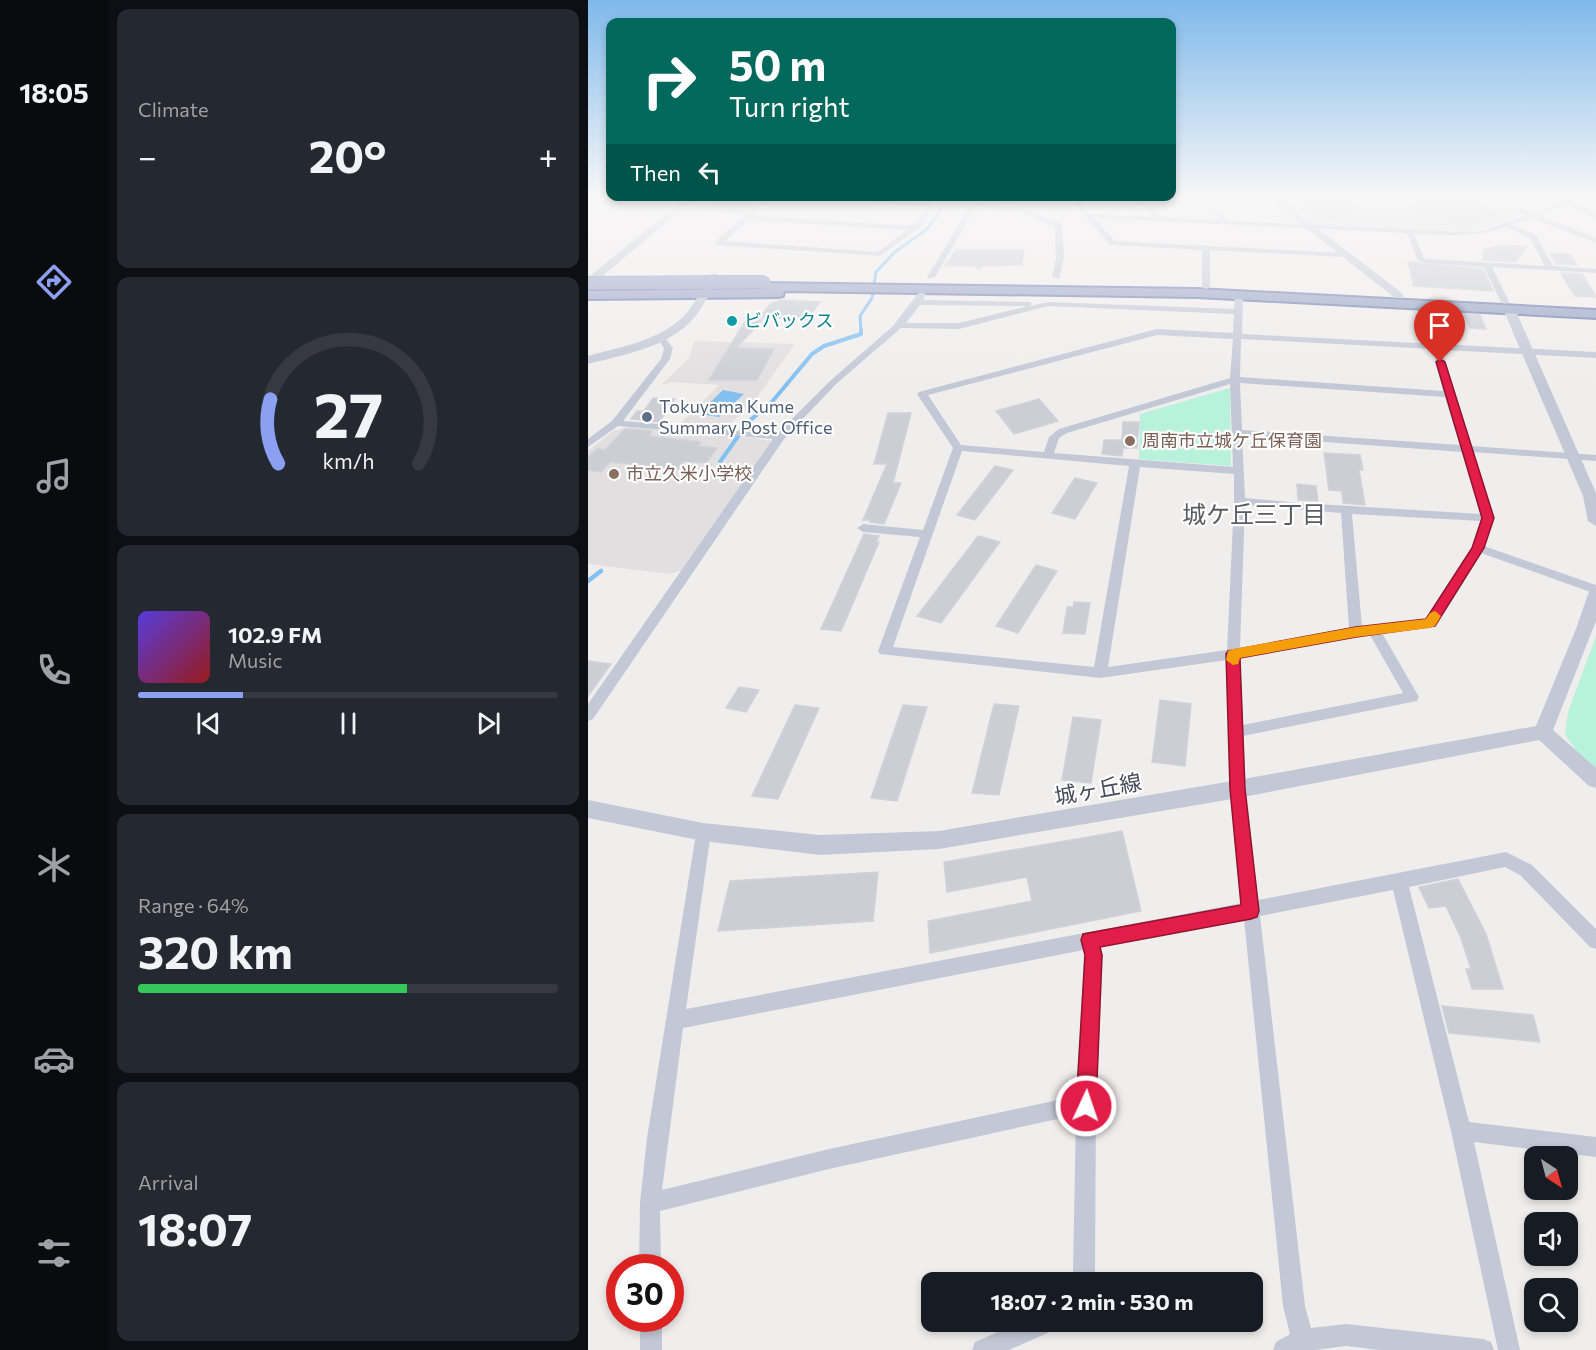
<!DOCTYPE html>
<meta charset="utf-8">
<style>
:root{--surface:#171b24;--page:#242831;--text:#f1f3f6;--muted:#9ea1a6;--line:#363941;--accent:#8ba0f0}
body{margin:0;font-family:Commissioner,"Noto Sans JP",sans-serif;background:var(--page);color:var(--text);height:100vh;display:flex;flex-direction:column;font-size:22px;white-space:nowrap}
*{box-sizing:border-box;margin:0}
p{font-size:20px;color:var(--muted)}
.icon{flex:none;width:33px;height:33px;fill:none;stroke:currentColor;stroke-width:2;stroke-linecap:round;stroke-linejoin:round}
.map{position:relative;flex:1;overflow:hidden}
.details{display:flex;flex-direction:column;gap:9px;padding:9px;background:#0d0f14;width:480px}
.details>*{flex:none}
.top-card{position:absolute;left:18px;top:18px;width:570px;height:183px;border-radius:12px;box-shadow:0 3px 9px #0003;background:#00695c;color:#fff;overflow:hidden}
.needle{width:39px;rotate:144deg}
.buttons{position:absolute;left:936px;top:1146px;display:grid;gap:12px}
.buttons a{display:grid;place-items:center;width:54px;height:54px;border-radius:12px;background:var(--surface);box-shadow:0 3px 9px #0003;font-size:30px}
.speed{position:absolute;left:18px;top:1254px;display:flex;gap:12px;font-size:30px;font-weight:700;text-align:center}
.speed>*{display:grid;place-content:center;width:78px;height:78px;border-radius:50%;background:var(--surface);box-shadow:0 3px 9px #0003;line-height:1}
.speed .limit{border:9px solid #d22;background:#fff;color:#111}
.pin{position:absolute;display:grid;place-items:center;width:51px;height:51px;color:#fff;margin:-62px -26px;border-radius:50% 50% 50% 0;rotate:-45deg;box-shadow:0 0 6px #0007}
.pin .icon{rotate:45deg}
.me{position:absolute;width:66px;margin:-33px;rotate:3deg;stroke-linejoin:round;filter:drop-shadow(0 0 4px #0008)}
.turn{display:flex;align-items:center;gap:21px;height:126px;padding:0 24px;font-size:27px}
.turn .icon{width:78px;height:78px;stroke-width:2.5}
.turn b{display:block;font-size:42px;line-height:51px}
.then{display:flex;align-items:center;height:57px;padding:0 24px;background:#0003;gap:12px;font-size:22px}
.big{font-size:45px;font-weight:700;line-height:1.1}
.details .card{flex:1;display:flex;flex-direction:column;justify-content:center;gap:9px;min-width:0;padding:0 21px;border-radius:12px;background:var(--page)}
.details .dial{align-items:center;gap:0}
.dial svg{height:156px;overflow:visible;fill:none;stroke:var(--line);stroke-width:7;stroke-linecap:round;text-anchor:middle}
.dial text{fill:var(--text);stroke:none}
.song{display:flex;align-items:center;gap:18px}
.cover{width:72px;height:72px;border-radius:9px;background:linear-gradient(135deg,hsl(250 70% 55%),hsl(0 70% 35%))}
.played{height:6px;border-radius:3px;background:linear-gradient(90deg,var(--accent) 25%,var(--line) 25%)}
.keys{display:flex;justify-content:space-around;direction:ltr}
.heat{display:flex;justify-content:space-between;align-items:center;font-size:33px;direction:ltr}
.charge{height:9px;border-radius:4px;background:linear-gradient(90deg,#34c759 64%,var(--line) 0)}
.trip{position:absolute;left:333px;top:1272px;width:342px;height:60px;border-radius:12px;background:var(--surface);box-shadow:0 3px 9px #0003;font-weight:700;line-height:60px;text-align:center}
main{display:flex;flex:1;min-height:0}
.dock{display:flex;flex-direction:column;width:108px;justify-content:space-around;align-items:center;background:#090b0e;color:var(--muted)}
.dock .icon{width:42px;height:42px}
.dock .on{color:var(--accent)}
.dock b{font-size:27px;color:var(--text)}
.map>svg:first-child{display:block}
</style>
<main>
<nav class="dock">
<b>18:05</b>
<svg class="icon on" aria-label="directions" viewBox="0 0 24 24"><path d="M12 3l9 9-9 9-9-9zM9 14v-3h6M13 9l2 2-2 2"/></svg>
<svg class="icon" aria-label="music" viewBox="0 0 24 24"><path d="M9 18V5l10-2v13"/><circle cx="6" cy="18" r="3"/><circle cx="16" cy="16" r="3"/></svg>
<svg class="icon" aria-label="phone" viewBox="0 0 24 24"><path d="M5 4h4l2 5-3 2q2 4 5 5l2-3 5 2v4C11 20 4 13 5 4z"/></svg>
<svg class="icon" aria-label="climate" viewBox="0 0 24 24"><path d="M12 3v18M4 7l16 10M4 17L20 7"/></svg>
<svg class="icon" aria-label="car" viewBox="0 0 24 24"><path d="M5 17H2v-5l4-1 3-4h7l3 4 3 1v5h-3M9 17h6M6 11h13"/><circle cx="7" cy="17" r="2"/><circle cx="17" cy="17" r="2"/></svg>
<svg class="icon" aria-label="filters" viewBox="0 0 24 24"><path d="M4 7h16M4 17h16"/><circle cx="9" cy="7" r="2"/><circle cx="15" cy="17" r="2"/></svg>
</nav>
<section class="details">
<div class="card"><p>Climate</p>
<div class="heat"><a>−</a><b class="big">20°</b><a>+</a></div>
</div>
<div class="card dial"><svg viewBox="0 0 100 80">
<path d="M14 69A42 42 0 1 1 86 69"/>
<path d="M14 69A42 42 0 0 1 10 36" stroke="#8ba0f0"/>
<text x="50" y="56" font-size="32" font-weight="700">27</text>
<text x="50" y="72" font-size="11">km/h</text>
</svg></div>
<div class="card">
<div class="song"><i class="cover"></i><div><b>102.9 FM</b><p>Music</p></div></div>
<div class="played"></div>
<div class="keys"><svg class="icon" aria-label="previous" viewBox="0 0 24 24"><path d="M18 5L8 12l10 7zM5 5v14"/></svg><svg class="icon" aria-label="pause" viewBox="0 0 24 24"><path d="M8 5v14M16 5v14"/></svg><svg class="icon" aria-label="next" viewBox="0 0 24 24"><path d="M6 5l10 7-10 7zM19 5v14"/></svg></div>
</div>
<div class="card"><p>Range · 64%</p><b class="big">320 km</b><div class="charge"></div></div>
<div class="card"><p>Arrival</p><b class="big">18:07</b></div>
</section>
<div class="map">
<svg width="1008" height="1350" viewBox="0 0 1008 1350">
<rect width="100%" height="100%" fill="#f0eeed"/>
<path fill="#e1dfdf" d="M690 197H893L934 214 885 232 724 224Z
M106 341 207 344 164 404 137 428 138 435 185 441 94 570 82 574 0 564V451L25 431 41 427 87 429 131 385 84 382 73 385 101 358Z"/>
<path fill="#b8f1dc" d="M642 388 643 466 551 459 552 414Z
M1008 636V771L994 759 977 735 980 712Z"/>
<path fill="#83c0f0" d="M135 390 156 394 131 417 110 414Z"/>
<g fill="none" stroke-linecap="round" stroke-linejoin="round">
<path stroke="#83c0f0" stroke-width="3" d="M273 332 272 316 284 298 288 272 307 252 339 229 349 216 357 197"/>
<path stroke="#83c0f0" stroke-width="4" d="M132 462 160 422 183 403 224 354 236 346 273 334V330"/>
<path stroke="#83c0f0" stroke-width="4.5" d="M0 581 13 571"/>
</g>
<path fill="#ccced6" stroke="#d1d1da" stroke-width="1.5" d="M135 197H174L156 214 118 211Z
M730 197H744L774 211 745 220 710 203Z
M856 197H867L911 215 875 228 847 216 838 219 817 210Z
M913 245 938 247 927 262 895 260 896 250Z
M368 250H436L434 265 396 266 390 269 387 266H357Z
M962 253 982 254 989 265 968 264Z
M820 262 895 269 905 291 826 286Z
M973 273 994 274 1008 297 987 296Z
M192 300 232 302 219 320 172 317 182 304Z
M876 314 892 315 898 329 882 328Z
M159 318 175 320 148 348 186 349 169 380H121Z
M65 398 87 399 71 422 43 419 49 411H56Z
M451 399 470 421 426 434 408 411Z
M300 413H323L305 483H313L296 524 282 522 283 520H275L299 464H286Z
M535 422H551L549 448H535L534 456 514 454 516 440H534Z
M37 429 64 431 61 436 113 442 109 446 129 448 118 463 96 461 90 468 22 462 13 472 0 470V457L9 449 17 450Z
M736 453 772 455 775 470H771L777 505 755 503 754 491 741 490Z
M407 466 425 470 387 520 369 515Z
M487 478 509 483 487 519 464 513Z
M709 484 728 486 730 501 710 500Z
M276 534 291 536 288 542H291L253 631 233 629Z
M390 536 412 542 353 623 329 616Z
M448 565 469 571 430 633 408 626Z
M486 602 502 603 497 634 475 633 479 607H485Z
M0 661 23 664 0 696Z
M151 687 171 690 158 712 138 708Z
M572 700 603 704 597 766 564 762Z
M406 704 431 706 411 795 384 793Z
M207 705 231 708 190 799 164 796Z
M315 705 339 707 309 801 283 798Z
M485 717 513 720 503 783 474 780Z
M534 831 553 911 342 953 340 921 444 901 439 877 359 892 356 862Z
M290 872 285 921 130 931 142 881Z
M870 879 898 934 915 989H884L878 969H883L873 938 858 906 841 908 831 887Z
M854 1006 945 1015 952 1042 861 1033Z"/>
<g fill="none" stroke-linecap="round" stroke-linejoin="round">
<defs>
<path id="trunk" d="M174 283 609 289 1008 310V318L609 297 196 291 195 296 190 297 0 299V291L169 289V284Z"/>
</defs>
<use href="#trunk" stroke="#6d7cab" stroke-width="4"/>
<path fill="#c3c8d6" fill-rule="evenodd" d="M178 197H185L165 216 324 226 329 222 336 206 234 197 338 202 341 197H347L335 225 292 256 128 245V241ZM160 220 319 230 290 252 137 241Z
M480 197H487L502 214 566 217 545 197H552L574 217 633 220 607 197H614L643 221 882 232 897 230 938 215 896 197H905L945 213 989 197H999L951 215 1008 238V243L944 218 924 225 948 235 965 266 1008 269V273L904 267 921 302 917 304 913 302 896 267 839 263 830 261 819 233 506 218 527 241 756 253 760 255 756 257 622 250V287L618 289 614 287V250L522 245ZM918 227 942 238 957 266 840 259 836 258 826 234C858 235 887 238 918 227Z
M385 198H389L390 203C421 205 446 210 474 224L476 258 471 279 464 277 468 258 467 227 430 211 388 207 347 277 340 279 339 277 383 205Z
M331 292 338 294 335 300 440 302H443V306L460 302 646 309 647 294 651 292 655 294 654 334 1008 352V358L854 350 883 446 1008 455V461L885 452 906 518 896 546 1008 585V594L893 553 847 626 794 633 831 697 829 701 655 736 658 789 670 900 918 852 944 865 1008 929V949L1002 947 932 875 917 867 821 887 881 1122 1008 1137V1157L886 1142 932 1350H910L863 1131 805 890 672 916 717 1306 723 1328 758 1324 895 1339 903 1342 906 1350H791L758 1346 727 1350H685L688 1342 702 1334 695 1306 656 919 512 946 515 955 508 1105 507 1272 505 1282H483L485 1272 488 1115 241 1169 72 1211 73 1268H51L52 1203 59 1138 109 827 115 825 121 827 123 832 98 1009 654 903 642 789 639 660 512 678 292 654 290 651 332 537 275 532 269 528 275 524 335 530 365 448 329 394 331 392 569 329 645 333 646 314 460 306 371 329 313 328 248 384 196 439 5 719 0 721V704L185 439 30 426 0 447V439L24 421 73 359 76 348 68 337 69 335H75L85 348 82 359 35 421 189 434 242 381 305 326ZM332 305 440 306 371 323H318ZM569 335 645 339 642 378 471 429 461 437 456 452 373 445 340 395ZM653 339 845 349 855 391 652 377ZM652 383 857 397 872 445 654 430ZM642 384 645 467 466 453 471 438 479 433ZM654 436 874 452 893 514 712 503 657 498ZM374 451 541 466 506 667 305 647ZM552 467 646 474V501L639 650 520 667ZM657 505 753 513 761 628 652 648ZM764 514 893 521 884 548 838 619 774 627ZM782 635 815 693 655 725 652 658ZM496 950 489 1096 241 1149 74 1190 95 1028Z
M52 1318H74V1350H52Z
M433 1322H469L466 1330 421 1350H384L387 1342Z"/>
<path fill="#c3c8d6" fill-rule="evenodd" d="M99 197H109L11 279H3V275Z
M679 197H689L815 294V298H807Z
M957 197H970L1008 212V218Z
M127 273 132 276C123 290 116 306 105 319 81 347 34 355 0 364V356C32 347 70 341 95 317 107 305 114 288 123 274Z
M921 306 927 309 1008 493V526L1000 521 995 496 915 309Z
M1008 588V621L965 730 1008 768V788L1001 786 951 740 650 798 351 849 232 855 115 841 0 818V800L115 823 232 835 351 831 650 780 948 726 988 629 1000 594 1002 590Z"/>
<use href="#trunk" fill="#96a3c6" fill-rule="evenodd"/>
<defs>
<path id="trunk-bridge" d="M0 283 176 282"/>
</defs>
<use href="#trunk-bridge" stroke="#6d7cab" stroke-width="14" stroke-linecap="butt"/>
<use href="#trunk-bridge" stroke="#96a3c6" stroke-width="13"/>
</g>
<linearGradient id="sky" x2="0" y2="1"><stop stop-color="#7fb9eb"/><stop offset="0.51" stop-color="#f8f7f7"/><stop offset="1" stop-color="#f8f7f7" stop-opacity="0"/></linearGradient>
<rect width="1008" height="386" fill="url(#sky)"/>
<path fill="#e11d48" stroke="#92132f" stroke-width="1.5" d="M852 359 857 362 906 518 896 548 847 626 768 637 652 658 657 789 671 911 669 917 663 919 512 947 514 955 508 1106 505 1112 498 1115 491 1112 488 1106 497 955 493 940 495 934 653 905 642 789 638 654 640 651 768 627 838 619 884 548 894 518 848 362Z"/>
<path fill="#f59e0b" d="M847 611 853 616 847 626 842 628 768 637 652 658 650 664 645 665 638 660 640 651 645 649 768 627 838 619 842 613Z"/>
<circle fill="#0f9aa8" stroke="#fff" stroke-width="2" cx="144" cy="321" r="6"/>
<circle fill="#5c6f8a" stroke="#fff" stroke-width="2" cx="59" cy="417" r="6"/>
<g fill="#8d6e63" stroke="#fff" stroke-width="2">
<circle cx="542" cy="441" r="6"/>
<circle cx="26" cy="474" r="6"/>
</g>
<g text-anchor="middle" stroke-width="4.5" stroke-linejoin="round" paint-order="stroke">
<g font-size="18" fill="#0d838f" stroke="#fff" text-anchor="start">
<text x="156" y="327">ビバックス</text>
</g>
<g font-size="18" fill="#4e5e75" stroke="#fff" text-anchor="start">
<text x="71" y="413">Tokuyama Kume<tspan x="71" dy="21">Summary Post Office</tspan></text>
</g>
<g font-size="18" fill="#785e54" stroke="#fff" text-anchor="start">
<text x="554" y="447">周南市立城ケ丘保育園</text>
<text x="38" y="480">市立久米小学校</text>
</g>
<g font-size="22" fill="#454b5c" stroke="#fff">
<text transform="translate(510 789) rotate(-10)" y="8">城ヶ丘線</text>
</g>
<g font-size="24" fill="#5a5c63" stroke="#fff">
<text x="666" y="523">城ケ丘三丁目</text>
</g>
</g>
</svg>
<div class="buttons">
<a><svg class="needle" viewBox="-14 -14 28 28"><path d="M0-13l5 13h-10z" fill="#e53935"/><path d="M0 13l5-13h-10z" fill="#9ea1a6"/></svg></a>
<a><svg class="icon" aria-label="sound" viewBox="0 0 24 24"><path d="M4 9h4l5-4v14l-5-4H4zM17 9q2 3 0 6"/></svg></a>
<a><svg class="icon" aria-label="search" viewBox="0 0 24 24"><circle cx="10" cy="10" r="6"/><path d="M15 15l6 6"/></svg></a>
</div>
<div class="speed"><div class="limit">30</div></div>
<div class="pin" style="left:852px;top:362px;background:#d93025"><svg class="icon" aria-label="arrive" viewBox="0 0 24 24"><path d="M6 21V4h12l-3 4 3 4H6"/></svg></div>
<svg class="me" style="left:498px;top:1106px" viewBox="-20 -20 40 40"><circle r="17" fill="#e11d48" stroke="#fff" stroke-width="3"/><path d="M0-11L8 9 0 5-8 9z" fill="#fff"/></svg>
<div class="trip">18:07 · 2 min · 530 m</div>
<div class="top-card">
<div class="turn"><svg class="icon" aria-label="right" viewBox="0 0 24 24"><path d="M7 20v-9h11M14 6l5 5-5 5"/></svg><div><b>50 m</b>Turn right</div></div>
<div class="then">Then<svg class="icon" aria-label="left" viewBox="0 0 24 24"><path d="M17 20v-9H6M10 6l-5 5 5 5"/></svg></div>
</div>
</div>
</main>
